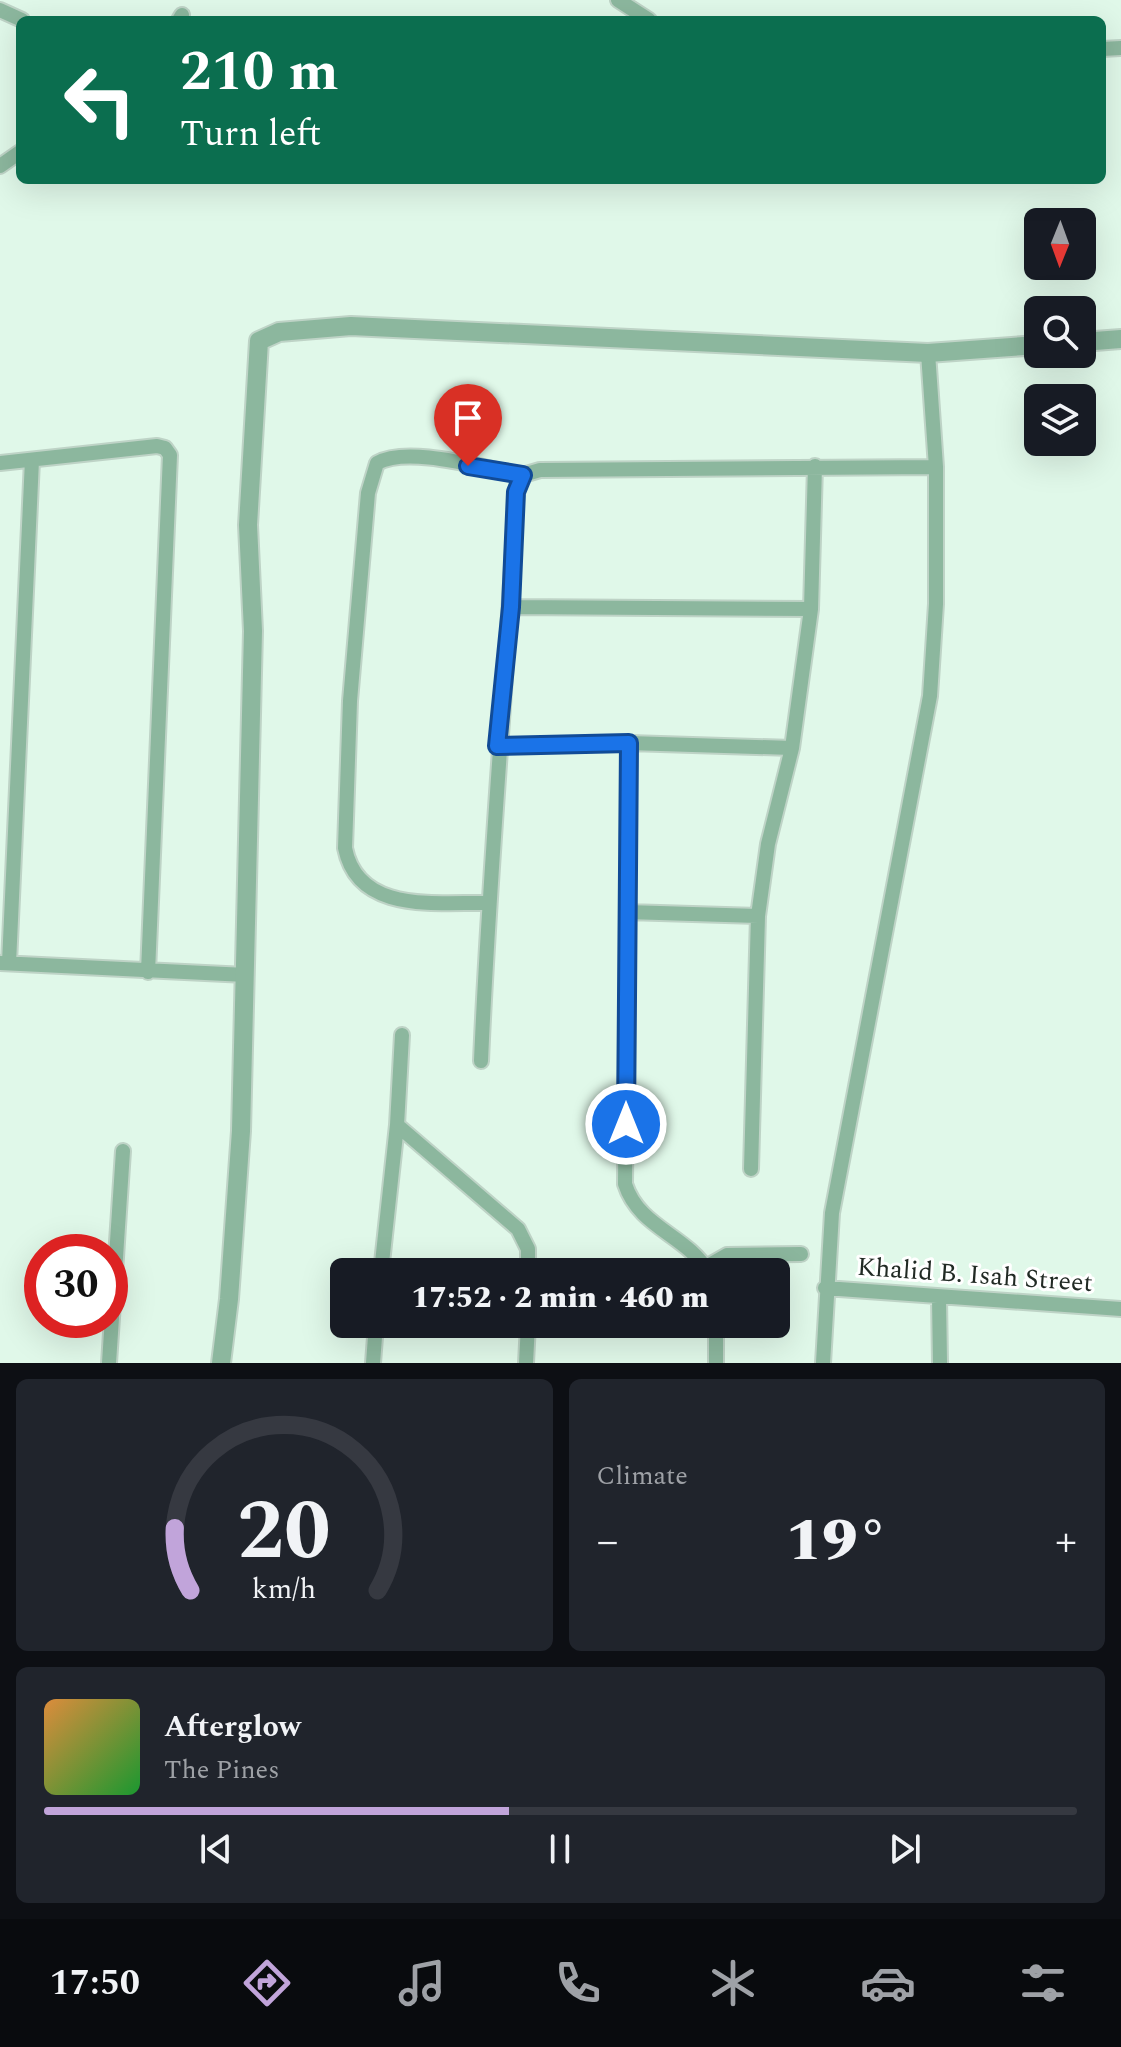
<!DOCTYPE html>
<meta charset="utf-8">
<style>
:root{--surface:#171b24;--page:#20242c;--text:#f1f3f6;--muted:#9ea1a6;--line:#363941;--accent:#c1a4da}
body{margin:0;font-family:Spectral,serif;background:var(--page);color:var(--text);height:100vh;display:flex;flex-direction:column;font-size:30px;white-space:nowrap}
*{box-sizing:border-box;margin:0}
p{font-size:26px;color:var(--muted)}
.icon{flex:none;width:44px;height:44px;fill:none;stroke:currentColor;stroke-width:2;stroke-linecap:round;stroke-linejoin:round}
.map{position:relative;height:1363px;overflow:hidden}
.drawer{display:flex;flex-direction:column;gap:16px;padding:16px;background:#0d0f14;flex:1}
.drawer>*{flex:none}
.guide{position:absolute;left:16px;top:16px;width:1090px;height:168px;border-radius:12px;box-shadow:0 8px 32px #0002;background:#0b6e4f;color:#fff;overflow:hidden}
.needle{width:52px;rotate:181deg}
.buttons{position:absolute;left:1024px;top:208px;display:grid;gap:16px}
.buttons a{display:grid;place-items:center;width:72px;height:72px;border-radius:12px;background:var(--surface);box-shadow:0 8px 32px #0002;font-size:40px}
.speed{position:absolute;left:24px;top:1234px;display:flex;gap:16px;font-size:40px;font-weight:700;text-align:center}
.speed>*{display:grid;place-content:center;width:104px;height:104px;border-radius:50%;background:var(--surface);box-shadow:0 8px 32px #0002;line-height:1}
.speed .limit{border:12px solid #d22;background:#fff;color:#111}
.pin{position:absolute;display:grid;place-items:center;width:68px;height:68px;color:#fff;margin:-82px -34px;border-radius:50% 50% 50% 0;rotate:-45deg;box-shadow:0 0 8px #0007}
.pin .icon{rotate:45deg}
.me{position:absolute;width:88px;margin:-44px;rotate:0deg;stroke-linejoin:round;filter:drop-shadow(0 0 6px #0008)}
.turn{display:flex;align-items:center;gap:28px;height:168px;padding:0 32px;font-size:36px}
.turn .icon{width:104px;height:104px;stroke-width:2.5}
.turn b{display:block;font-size:56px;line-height:68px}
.big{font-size:60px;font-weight:800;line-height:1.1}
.drawer .card{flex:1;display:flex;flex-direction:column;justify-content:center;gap:12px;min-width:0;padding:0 28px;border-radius:12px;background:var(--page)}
.drawer .dial{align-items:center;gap:0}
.dial svg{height:208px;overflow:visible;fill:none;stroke:var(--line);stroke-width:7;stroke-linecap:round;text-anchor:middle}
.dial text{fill:var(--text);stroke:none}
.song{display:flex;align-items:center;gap:24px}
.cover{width:96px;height:96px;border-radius:12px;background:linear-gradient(135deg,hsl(30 70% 55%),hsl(130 70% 35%))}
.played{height:8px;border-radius:4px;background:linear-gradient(90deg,var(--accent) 45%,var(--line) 45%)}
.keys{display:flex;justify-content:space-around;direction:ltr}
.heat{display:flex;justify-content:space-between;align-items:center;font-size:44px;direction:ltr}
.drawer .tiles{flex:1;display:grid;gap:16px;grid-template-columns:1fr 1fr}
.card:last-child{grid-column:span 2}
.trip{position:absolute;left:330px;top:1258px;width:460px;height:80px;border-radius:12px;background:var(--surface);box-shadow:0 8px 32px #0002;font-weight:800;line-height:80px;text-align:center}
.tabs{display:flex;height:128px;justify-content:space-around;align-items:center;background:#090b0e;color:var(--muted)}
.tabs .icon{width:56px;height:56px}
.tabs .selected{color:var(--accent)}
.tabs b{font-size:36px;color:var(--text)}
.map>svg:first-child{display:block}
</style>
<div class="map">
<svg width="1121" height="1363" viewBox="0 0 1121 1363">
<rect width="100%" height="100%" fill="#e0f8e9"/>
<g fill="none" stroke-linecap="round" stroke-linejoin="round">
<defs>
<path id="minor" d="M618 0 649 20
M0 10 22 20
M179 20 182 15
M1102 49 1121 48
M0 166 20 152
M0 463 157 446 165 448 170 455 148 972
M511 607 811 609
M629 743 625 1184C639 1228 687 1235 708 1272
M497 746 629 743 792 748
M488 903C436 902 358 914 345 848L350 701 368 493 377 463C409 445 485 469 523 475
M627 912 758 916
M0 963 246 975
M9 963 32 460
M481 1061C489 871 507 682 516 492L523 475 540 470 936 467
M397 1125 402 1035
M751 1169 758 916 768 844 792 748 811 609 815 466
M706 1267 727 1255 801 1254
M381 1272 397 1125 518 1229 528 1249V1272
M825 1288 1121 1309
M939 1298 940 1363
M109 1363 123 1151
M373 1363 376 1324
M526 1363 528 1324
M716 1363V1324
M823 1363 832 1213 930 696 936 604V467L928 353"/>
<path id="tertiary" d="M1082 342 1121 339
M221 1363 229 1299 241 1131 253 631 248 525 259 341 279 332 351 326 928 353 1038 345"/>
</defs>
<use href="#minor" stroke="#bed3c6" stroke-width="18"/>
<use href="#tertiary" stroke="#bed3c6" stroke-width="22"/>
<use href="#minor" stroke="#8cb79e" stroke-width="14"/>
<use href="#tertiary" stroke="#8cb79e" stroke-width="18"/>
</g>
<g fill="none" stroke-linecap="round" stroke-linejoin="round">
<defs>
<path id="route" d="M468 466 523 475 516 492 511 607 497 746 629 743 626 1124"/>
</defs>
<use href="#route" stroke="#114b97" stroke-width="20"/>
<use href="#route" stroke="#1a73e8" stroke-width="14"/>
</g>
<g text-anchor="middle" stroke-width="6" stroke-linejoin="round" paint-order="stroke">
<g font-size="26" fill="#212a24" stroke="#fff">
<text transform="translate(975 1274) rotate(4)" y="9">Khalid B. Isah Street</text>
</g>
</g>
</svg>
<div class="buttons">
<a><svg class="needle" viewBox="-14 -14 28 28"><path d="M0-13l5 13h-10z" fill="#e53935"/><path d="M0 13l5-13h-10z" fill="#9ea1a6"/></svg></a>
<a><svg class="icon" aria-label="search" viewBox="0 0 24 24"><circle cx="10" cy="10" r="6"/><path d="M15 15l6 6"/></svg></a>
<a><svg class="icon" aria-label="layers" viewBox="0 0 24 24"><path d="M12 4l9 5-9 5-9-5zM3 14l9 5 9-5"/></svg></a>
</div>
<div class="speed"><div class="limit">30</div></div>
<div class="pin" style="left:468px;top:466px;background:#d93025"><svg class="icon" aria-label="arrive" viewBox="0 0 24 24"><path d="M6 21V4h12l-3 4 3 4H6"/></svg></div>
<svg class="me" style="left:626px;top:1124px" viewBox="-20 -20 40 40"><circle r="17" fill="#1a73e8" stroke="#fff" stroke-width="3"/><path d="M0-11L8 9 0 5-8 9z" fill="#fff"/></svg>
<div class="trip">17:52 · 2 min · 460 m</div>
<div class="guide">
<div class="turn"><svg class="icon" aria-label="left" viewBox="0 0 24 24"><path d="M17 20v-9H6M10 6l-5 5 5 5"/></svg><div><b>210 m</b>Turn left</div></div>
</div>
</div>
<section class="drawer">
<div class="tiles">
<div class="card dial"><svg viewBox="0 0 100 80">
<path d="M14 69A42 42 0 1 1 86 69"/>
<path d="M14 69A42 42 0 0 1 8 45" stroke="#c1a4da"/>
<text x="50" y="56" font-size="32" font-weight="700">20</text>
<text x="50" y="72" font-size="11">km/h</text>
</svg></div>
<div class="card"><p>Climate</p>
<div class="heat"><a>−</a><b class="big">19°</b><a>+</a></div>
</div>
<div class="card">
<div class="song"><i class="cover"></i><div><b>Afterglow</b><p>The Pines</p></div></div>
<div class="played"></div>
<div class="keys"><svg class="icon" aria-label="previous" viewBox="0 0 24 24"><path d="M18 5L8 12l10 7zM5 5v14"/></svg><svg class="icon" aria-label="pause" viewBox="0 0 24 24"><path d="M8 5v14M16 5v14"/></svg><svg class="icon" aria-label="next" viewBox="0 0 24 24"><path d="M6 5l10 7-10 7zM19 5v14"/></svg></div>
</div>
</div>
</section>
<nav class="tabs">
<b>17:50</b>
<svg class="icon selected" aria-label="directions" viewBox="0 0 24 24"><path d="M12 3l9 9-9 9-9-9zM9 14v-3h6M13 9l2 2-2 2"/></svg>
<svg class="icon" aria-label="music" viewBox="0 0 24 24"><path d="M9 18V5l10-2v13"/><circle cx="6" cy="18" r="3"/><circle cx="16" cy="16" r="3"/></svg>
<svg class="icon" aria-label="phone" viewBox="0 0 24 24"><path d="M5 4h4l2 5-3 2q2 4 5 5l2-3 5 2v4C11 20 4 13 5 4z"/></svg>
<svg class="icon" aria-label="climate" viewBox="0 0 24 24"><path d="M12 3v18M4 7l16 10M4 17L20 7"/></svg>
<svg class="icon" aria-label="car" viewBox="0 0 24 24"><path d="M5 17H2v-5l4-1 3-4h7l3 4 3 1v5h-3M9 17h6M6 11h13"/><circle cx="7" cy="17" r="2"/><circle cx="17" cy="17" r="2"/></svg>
<svg class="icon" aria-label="filters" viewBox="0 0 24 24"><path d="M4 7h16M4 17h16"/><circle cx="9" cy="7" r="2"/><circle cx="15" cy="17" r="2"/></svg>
</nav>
